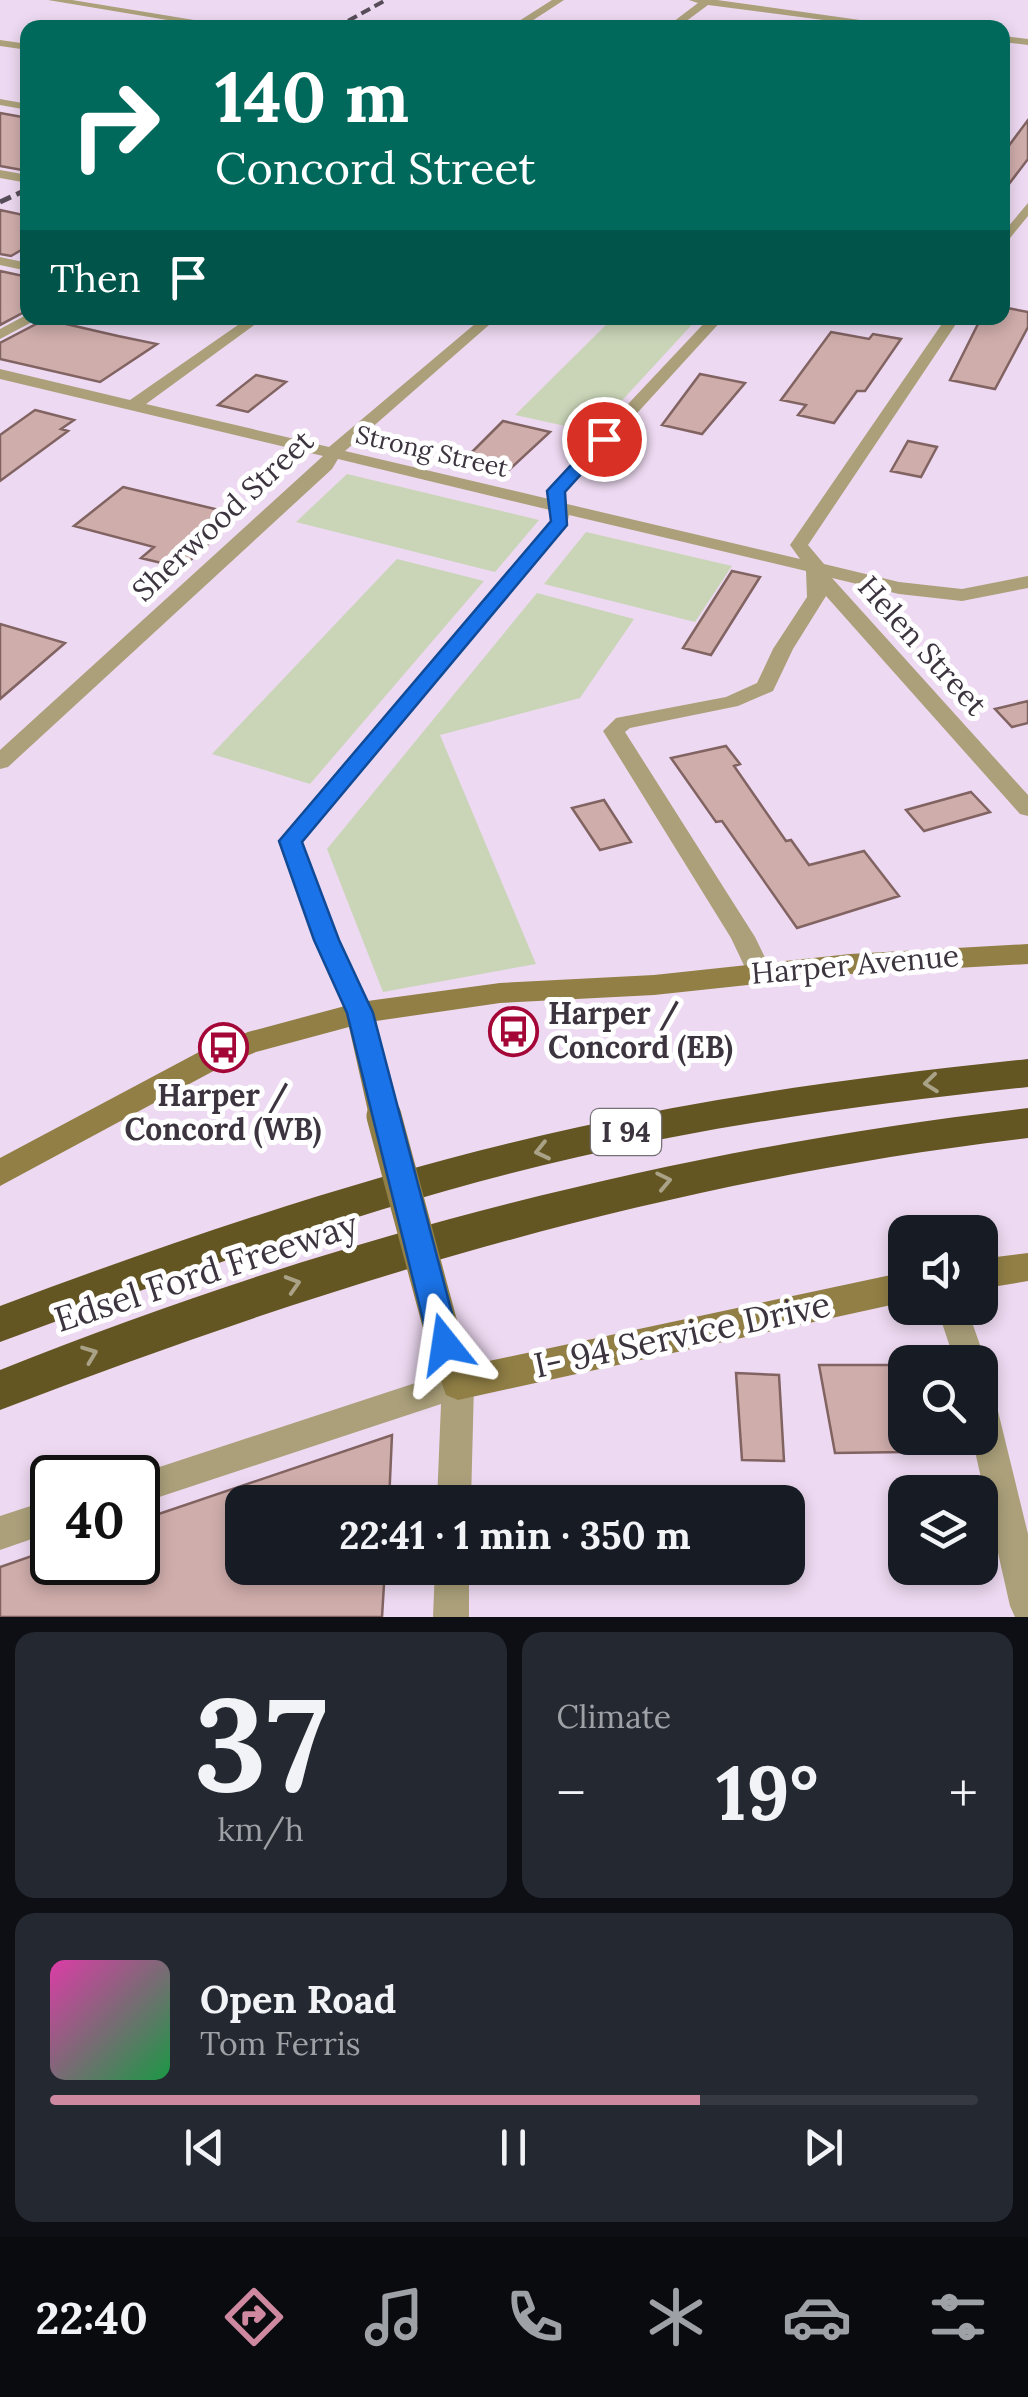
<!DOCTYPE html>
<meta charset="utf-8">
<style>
:root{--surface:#171b24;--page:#242831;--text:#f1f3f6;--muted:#9ea1a6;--line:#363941;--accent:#ce89a0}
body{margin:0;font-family:Lora,serif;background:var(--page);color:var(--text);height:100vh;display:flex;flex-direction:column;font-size:38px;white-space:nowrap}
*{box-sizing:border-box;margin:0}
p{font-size:32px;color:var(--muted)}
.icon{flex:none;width:55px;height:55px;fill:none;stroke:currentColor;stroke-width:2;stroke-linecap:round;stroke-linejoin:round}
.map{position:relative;height:1617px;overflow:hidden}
.drawer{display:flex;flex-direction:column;gap:15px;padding:15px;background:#0d0f14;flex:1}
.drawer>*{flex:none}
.hud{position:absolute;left:20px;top:20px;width:990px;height:305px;border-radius:20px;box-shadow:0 5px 15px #0003;background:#00695c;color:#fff;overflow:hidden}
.controls{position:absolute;left:888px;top:1215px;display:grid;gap:20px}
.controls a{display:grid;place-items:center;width:110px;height:110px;border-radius:20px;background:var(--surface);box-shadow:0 5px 15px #0003;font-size:50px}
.speed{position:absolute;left:30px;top:1455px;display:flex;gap:20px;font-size:50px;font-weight:700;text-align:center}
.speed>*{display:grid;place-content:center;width:130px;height:130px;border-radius:50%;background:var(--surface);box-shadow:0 5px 15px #0003;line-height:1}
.speed .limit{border:5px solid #111;border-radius:15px;background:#fff;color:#111}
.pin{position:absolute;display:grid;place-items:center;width:85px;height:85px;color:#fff;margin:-42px;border:5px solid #fff;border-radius:50%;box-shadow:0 2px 10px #0007}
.me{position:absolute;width:110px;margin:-55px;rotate:345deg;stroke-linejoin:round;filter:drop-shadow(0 0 8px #0008)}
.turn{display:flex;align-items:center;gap:35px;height:210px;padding:0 30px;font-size:45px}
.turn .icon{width:130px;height:130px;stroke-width:2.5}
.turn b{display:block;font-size:70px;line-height:85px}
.then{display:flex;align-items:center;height:95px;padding:0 30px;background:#0003;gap:20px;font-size:38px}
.big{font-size:75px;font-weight:700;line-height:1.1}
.drawer .card{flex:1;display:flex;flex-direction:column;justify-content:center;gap:15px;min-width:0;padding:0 35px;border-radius:20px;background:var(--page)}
.drawer .dial{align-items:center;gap:0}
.dial b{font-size:130px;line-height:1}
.song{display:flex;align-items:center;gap:30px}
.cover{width:120px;height:120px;border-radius:15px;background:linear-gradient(135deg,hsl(320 70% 55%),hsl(140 70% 35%))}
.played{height:10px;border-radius:5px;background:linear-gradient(90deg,var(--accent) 70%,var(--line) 70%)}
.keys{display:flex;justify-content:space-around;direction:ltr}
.heat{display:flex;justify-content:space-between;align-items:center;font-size:55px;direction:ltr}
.drawer .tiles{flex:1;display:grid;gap:15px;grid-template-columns:1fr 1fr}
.card:last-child{grid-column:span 2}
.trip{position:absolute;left:225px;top:1485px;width:580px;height:100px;border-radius:20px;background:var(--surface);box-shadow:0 5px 15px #0003;font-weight:700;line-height:100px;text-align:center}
.menu{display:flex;height:160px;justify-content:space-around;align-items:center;background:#090b0e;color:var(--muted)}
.menu .icon{width:70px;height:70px}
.menu .on{color:var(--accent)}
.menu b{font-size:45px;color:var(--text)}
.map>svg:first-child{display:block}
</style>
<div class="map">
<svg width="1028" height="1617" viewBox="0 0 1028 1617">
<rect width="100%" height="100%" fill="#edd9f1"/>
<path fill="#cad5b8" d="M613 318H698L593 432 515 415Z
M347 474 539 520 495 572 296 522Z
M586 532 732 566 695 622 544 584Z
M397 559 484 581 310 784 212 754Z
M537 593 634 619 580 698 440 735 536 964 383 992 327 849Z"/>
<path fill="#cfadab" stroke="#816362" stroke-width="2.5" d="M0 113 28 118V167L22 170 0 166Z
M1028 120V159L1002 193V155Z
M0 210 28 216V246L11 256 0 254Z
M0 271 28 277V310L0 325Z
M1002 307 1028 312V327L995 389 950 380 981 318H1002Z
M40 318 118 336 157 344 100 382 0 359V343L36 324Z
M831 332 869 339 873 334 901 339 865 391H857L834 423 798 415 806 405 781 400Z
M700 374 745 383 702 434 662 425Z
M256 375 286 382 248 412 218 405Z
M35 410 74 420 61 429 68 431 0 481V435Z
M503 421 550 432 509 470 462 462Z
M908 441 937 447 921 477 891 471Z
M123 487 240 515 182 568 141 558 154 547 74 526Z
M732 571 760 577 711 655 683 648Z
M0 624 65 643 0 699Z
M1028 701V723L1012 727 995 709Z
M726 746 740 764 734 766 786 841 791 840 809 865 864 851 899 896 797 928 722 821 716 822 671 758Z
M971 792 990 812 924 831 906 810Z
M604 800 631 842 600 850 572 808Z
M819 1365H899L903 1388 893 1387 901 1431H905V1452L835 1453Z
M736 1373 779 1375 784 1461 742 1460Z
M392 1435 389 1502H242V1568H385L382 1617H0V1567L52 1549V1562H138V1521Z"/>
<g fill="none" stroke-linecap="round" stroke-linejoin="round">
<path fill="#aba07a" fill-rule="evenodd" d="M48 0H72L243 28H215Z
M552 0H564L521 28H508Z
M689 0H717L917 28H885L708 5 677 28H665L698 3Z
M1002 36 1028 39V45L1002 42Z
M0 40 28 44V50L0 46Z
M0 99 28 104V110L0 105Z
M0 170 28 175V183L0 178Z
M1028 203V216L1002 248V234Z
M0 257 28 263V271L0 265Z
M28 314V318H36L34 321 0 339V329Z
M248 318H264L146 404 329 447 482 318H497L345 451 549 499 550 487 709 318H724L565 492 567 504 800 559 790 545 946 318H960L808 545 824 564 899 582 962 589 1028 576V588L962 601 899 594 832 578 1028 795V816L1020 814 826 596 793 649 773 691 738 706 630 728 625 732 755 937 772 972 768 978H750L731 938 603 731 616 718 726 697 757 683 773 649 807 597 806 571 569 515 567 525 302 842 338 940 373 1013 369 1020 360 1023 351 1020 314 940 278 841 552 520 550 510 338 459 332 469 8 767 0 769V750L323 456 0 379V369L130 400Z
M937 1308H967L986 1362 981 1372 980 1362H955Z
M458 1369 469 1374 474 1384 471 1502H437L441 1404 138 1504V1478H126Z
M980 1388 991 1392 996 1403 1028 1534V1617H1015L1010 1606 972 1438H980Z
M52 1499V1532L0 1550V1516Z
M435 1568H469V1617H433Z"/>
<path fill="#917f45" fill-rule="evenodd" d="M1028 944V964L850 974 654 995 500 1003 376 1021 399 1116 395 1125 384 1128 373 1125 369 1116 349 1027 256 1052 219 1068 0 1186V1158L199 1052 248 1032 360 1002 500 983 654 975 850 954Z
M1028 1253V1281L980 1289V1259Z
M905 1272V1302L458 1400 446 1395 428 1343 433 1332 445 1327 457 1332 470 1365Z"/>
<path fill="#645623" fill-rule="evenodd" d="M1028 1059V1087C877 1103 726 1123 578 1157 380 1202 190 1272 0 1342V1306C189 1235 382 1170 579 1127 727 1094 877 1075 1028 1059Z
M1028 1108V1138C668 1180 338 1280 0 1410V1370C328 1238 677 1148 1028 1108Z"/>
<path stroke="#574d59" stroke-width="4" stroke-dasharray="10 5" stroke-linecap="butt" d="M335 28 386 0"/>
<path stroke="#574d59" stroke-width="5" stroke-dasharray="12 6" stroke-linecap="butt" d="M0 202 28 189"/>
<path stroke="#917f45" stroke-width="35" d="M384 1116 445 1343"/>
</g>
<defs><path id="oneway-chevron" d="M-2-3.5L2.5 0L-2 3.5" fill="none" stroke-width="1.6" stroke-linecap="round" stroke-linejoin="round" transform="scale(2.5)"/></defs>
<g stroke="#aaa286">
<use href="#oneway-chevron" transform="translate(931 1083) rotate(174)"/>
<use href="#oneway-chevron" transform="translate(542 1151) rotate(167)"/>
<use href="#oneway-chevron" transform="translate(664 1181) rotate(-12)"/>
<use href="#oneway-chevron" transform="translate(293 1284) rotate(-17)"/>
<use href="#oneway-chevron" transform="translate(90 1354) rotate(-21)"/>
</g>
<path fill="#1a73e8" stroke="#114b97" stroke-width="2.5" d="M599 435 613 439 565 492 567 525 302 842 339 940 373 1013 460 1344 456 1354 445 1358 434 1354 429 1344 347 1013 314 940 279 841 551 521 547 491Z"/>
<defs>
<symbol id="bus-ring" viewBox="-11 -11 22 22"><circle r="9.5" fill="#fff" stroke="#a40737" stroke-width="1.5"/><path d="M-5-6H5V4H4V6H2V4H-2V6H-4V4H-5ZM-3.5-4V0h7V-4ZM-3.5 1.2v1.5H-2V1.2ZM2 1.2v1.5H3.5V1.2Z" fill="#a40737"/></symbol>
</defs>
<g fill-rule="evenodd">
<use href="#bus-ring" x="486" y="1004" width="55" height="55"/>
<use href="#bus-ring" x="196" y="1020" width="55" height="55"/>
</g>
<g text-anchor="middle" stroke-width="10" stroke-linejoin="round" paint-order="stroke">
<g font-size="25" fill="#3c343e" stroke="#fff">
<text transform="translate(432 451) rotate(13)" y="9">Strong Street</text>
</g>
<rect fill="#fff" stroke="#767178" stroke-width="2.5" x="591" y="1109" width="70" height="46" rx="8"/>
<g font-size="28" font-weight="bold" fill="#3c343e">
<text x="626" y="1142">I 94</text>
</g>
<g font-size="30" fill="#3c343e" stroke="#fff">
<text transform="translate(223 516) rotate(-43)" y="10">Sherwood Street</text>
<text transform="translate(922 646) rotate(48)" y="10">Helen Street</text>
<text transform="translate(855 965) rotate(-5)" y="10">Harper Avenue</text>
</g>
<g font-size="30" font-weight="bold" fill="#3c343e" stroke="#fff" text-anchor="start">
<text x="548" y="1024">Harper /<tspan x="548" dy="34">Concord (EB)</tspan></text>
<text x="223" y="1106" text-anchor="middle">Harper /<tspan x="223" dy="34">Concord (WB)</tspan></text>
</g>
<g font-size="35" fill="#3c343e" stroke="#fff">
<text transform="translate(206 1272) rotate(-18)" y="12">Edsel Ford Freeway</text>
<text transform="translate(682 1335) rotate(-12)" y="12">I- 94 Service Drive</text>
</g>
</g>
</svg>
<div class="controls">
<a><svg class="icon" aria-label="sound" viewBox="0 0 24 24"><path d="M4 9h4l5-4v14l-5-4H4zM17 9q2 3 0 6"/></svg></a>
<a><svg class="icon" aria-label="search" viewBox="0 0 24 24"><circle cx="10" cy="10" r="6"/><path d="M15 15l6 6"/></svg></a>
<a><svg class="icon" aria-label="layers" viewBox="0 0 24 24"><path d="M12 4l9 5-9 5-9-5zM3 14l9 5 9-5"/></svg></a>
</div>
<div class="speed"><div class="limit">40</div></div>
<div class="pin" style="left:604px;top:439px;background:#d93025"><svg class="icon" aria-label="arrive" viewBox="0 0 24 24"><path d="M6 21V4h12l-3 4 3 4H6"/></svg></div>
<svg class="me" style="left:445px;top:1344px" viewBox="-20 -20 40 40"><path d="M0-17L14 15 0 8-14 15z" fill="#1a73e8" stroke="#fff" stroke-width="4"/></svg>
<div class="trip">22:41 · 1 min · 350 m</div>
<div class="hud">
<div class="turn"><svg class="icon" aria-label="right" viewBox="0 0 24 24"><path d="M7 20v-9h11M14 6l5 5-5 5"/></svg><div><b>140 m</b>Concord Street</div></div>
<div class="then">Then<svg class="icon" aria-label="arrive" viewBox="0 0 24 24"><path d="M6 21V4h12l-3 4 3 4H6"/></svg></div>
</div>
</div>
<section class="drawer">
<div class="tiles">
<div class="card dial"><b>37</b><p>km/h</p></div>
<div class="card"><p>Climate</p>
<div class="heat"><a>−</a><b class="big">19°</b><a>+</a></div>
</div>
<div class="card">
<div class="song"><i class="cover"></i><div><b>Open Road</b><p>Tom Ferris</p></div></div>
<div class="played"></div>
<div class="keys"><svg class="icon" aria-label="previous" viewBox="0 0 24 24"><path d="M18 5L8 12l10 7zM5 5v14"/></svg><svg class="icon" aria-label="pause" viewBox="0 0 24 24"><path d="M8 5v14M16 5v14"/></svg><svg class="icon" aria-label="next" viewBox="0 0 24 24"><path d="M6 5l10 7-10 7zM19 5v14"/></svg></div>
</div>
</div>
</section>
<nav class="menu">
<b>22:40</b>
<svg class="icon on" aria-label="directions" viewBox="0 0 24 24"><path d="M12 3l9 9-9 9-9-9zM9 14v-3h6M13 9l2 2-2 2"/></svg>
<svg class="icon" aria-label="music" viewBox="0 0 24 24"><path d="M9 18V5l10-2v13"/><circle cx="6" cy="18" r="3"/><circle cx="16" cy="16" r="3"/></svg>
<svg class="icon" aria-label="phone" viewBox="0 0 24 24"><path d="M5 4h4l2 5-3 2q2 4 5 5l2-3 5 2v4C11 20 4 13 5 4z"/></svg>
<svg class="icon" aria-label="climate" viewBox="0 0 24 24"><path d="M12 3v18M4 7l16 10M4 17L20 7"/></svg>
<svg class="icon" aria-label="car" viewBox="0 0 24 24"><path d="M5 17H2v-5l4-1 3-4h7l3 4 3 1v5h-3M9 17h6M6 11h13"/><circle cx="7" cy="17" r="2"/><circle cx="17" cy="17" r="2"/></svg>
<svg class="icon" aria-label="filters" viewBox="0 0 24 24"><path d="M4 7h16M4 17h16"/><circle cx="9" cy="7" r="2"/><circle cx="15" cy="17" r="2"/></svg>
</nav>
